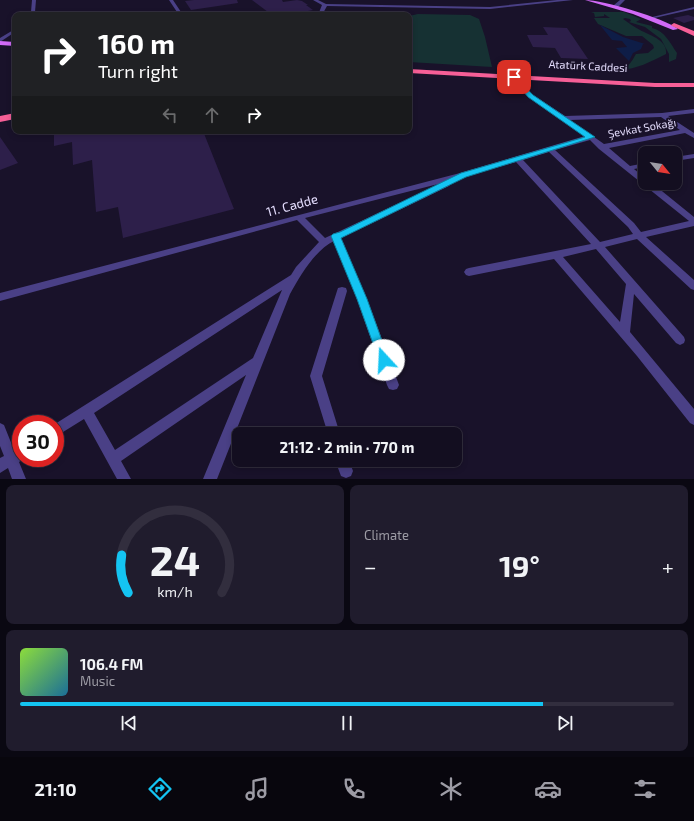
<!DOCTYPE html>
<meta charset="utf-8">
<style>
:root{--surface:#130e20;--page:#201c2d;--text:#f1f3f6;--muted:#9d9ca5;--line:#322e3e;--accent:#14c4f2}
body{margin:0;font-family:"Exo 2",sans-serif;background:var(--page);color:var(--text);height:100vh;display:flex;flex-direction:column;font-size:15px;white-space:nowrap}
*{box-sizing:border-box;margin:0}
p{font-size:13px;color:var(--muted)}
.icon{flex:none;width:22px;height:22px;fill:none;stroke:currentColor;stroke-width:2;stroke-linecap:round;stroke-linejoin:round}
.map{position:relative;height:479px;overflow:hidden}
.details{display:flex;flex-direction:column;gap:6px;padding:6px;background:#0a0812;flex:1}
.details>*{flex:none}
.top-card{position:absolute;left:12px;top:12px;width:400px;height:122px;border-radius:8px;box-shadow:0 2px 6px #0003,0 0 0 1px var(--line);background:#202124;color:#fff;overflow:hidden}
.needle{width:26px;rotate:120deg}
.tools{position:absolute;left:638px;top:146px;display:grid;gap:8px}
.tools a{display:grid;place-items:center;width:44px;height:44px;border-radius:8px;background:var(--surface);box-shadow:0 2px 6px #0003,0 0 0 1px var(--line);font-size:20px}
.speed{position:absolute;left:12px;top:415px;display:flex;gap:8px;font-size:20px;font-weight:700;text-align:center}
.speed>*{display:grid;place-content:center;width:52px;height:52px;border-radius:50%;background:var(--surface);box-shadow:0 2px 6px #0003,0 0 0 1px var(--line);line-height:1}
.speed .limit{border:6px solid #d22;background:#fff;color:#111}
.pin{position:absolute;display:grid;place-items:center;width:34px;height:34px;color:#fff;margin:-17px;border-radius:8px;box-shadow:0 2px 6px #0006}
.me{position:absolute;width:44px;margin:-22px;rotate:340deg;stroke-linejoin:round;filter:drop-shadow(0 0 3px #0008)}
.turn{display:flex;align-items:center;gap:14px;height:84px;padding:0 20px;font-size:18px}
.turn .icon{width:52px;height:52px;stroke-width:2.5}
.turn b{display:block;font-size:28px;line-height:34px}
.lanes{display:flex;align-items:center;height:38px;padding:0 20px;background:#0003;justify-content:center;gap:20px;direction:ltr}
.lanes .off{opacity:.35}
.big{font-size:30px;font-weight:700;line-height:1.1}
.details .widget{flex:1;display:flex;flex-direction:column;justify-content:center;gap:6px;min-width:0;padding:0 14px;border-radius:8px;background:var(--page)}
.details .dial{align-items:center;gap:0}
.dial svg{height:104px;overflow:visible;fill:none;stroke:var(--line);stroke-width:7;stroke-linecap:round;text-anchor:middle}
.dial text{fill:var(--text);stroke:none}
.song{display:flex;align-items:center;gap:12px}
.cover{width:48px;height:48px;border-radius:6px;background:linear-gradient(135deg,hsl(90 70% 55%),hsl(200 70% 35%))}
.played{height:4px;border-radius:2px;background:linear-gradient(90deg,var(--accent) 80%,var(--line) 80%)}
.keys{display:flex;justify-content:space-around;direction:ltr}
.heat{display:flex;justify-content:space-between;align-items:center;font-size:22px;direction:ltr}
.details .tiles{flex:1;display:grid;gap:6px;grid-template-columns:1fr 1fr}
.widget:last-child{grid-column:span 2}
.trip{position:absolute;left:232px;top:427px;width:230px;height:40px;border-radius:8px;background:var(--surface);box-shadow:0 2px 6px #0003,0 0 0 1px var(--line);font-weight:700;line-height:40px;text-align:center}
.tabs{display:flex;height:64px;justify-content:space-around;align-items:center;background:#08060d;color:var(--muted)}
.tabs .icon{width:28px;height:28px}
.tabs .current{color:var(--accent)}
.tabs b{font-size:18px;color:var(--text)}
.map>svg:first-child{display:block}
</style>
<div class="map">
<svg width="694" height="479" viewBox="0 0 694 479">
<rect width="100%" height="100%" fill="#19122a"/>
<path fill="#163133" d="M591 12H624L641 19 636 22 652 26V28C665 31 670 43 677 53L676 59 669 62V54L661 39 645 27 629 22 631 21 630 19 625 18 623 19C629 23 634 27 640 30 649 35 668 40 666 54 650 62 637 69 620 70L615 67C629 67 629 66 636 54L648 53 654 48 653 45 642 36H626L598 24 594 18H610L604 14V16L595 17 594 13Z
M418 14 470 15 479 19 485 37 492 67 409 62V16Z"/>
<path fill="#0e1d47" d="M600 25 623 37 645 44H643L641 49 633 53 629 61 616 48 627 47 622 41 612 40Z"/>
<path fill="#2d1f4a" d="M194 0H237L238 3 191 10 185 1Z
M252 0H282L283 2 297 0 302 1 308 5H306L313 10 303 12 308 15H272Z
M688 15 694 17V20L684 23 673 18Z
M543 27 567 28 588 59 561 58 555 48 533 47 527 35H548Z
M54 131H203L234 209 123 238 118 207 96 212 92 160 73 165 72 142 54 146Z
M0 137 18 163 0 170Z"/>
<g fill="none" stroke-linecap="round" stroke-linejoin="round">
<path fill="#4a4086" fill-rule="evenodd" d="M32 0H36L35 12 33 15H29L31 12Z
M169 0H173L183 15H179Z
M313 0H318L326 4 490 7 557 0H573L490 9 327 6 322 15H318L322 5Z
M620 0H625L618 7H614V5Z
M694 7V9L650 19 648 18Z
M15 29V32L0 42V38Z
M514 75 533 95 565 116 662 113 694 109V113L668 116 694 133V138L685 133 609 148 630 166 645 163V167L634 169 645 178V183H652L694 217V226L646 237 694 280V290L691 289 637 239 605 247 684 337 685 340 684 343 680 345 676 343 634 294 630 332 694 409V425L690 423 637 356 554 259 469 276 466 275 464 272 466 269 469 268 591 244 516 162 446 182 450 184 449 186 341 238 367 299 399 385 397 389 393 390 389 389 387 385 357 299 334 241C315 250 300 276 290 294L217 479H203L246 375 121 461 131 479H117L84 419 55 437V424L291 275 296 267 319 242 297 220 0 301V293L460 173 585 136 529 97 511 77ZM661 117 680 130 604 144 570 120ZM590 140 599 149 689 221 641 232 634 223 555 150ZM549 152 628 227 633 234 600 242 523 160ZM442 183 325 238 305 218ZM596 249 626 284 620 322 563 257ZM282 290 253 358 115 450 94 413Z
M694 154V158L675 161V157Z
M342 287 346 288 347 291 322 376 340 434H328L310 376 337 291 338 288Z
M0 423 4 425 14 450 21 446V458H25L19 462 26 479H12L8 468 0 473V458L4 456 0 446Z
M335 460H349L353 471 351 476 346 478 341 476Z"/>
<path fill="#d16af7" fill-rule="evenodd" d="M585 0C603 0 664 18 678 29L673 30 633 14Z
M0 41 15 42V46L0 45Z"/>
<path fill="#f65f97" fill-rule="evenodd" d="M674 23 694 31V36L672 26 671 25Z
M409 69 655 83H694V87H655L409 73Z
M15 113V119L0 122V116Z"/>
</g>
<path fill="#14c4f2" stroke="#0d7f9d" d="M514 75 533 95 595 137 466 177 341 238 367 299 389 360 388 363 384 365 380 363 357 299 331 236 333 234 340 232 461 173 585 137 528 97 511 77Z"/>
<g text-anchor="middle" stroke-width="4" stroke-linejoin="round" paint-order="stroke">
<g font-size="11" fill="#e4ddfd" stroke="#19122a">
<text transform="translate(588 66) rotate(3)" y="4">Atatürk Caddesi</text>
<text transform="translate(642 128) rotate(-10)" y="4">Şevkat Sokağı</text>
</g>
<g font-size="13" fill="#e4ddfd" stroke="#19122a">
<text transform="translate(292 205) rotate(-15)" y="5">11. Cadde</text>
</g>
</g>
</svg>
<div class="tools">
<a><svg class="needle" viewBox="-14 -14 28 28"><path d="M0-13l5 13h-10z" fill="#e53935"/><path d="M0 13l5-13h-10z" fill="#9d9ca5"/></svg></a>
</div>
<div class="speed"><div class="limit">30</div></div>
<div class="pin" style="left:514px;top:77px;background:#d93025"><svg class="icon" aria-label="arrive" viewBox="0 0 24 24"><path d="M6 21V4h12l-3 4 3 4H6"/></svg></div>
<svg class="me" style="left:384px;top:360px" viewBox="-20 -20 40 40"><circle r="19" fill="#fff"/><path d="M0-13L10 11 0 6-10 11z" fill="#14c4f2"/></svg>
<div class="trip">21:12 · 2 min · 770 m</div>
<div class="top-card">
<div class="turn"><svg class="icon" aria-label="right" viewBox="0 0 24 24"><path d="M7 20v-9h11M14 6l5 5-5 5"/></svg><div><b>160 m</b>Turn right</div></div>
<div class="lanes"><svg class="icon off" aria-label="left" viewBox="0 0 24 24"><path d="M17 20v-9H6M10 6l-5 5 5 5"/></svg><svg class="icon off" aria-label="ahead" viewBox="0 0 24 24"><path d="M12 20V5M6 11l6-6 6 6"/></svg><svg class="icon" aria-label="right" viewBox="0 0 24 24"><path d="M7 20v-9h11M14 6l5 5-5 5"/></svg></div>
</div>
</div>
<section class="details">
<div class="tiles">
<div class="widget dial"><svg viewBox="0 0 100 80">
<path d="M14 69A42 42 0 1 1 86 69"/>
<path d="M14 69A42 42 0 0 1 9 40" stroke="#14c4f2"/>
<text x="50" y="56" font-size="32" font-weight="700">24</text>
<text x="50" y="72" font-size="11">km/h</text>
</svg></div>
<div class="widget"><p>Climate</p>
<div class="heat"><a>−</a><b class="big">19°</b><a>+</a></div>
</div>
<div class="widget">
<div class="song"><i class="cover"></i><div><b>106.4 FM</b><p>Music</p></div></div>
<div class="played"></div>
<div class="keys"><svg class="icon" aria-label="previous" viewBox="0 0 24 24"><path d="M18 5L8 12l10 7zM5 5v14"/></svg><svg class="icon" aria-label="pause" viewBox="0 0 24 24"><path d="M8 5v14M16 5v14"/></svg><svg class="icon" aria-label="next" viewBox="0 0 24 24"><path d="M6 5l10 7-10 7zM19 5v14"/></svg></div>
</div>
</div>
</section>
<nav class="tabs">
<b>21:10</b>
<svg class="icon current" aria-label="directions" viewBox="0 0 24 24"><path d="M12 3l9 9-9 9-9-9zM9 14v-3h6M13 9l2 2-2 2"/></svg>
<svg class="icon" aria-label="music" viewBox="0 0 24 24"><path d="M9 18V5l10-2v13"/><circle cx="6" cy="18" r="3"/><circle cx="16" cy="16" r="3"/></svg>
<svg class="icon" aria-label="phone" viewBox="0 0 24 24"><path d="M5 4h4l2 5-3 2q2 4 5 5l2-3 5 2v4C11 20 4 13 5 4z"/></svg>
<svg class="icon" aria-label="climate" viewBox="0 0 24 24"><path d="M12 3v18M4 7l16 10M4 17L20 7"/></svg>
<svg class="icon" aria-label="car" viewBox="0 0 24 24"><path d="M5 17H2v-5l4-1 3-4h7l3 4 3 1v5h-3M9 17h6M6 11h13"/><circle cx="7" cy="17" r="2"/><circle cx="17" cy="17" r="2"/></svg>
<svg class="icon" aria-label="filters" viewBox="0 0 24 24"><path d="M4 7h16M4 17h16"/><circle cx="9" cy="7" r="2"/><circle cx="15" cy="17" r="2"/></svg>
</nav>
